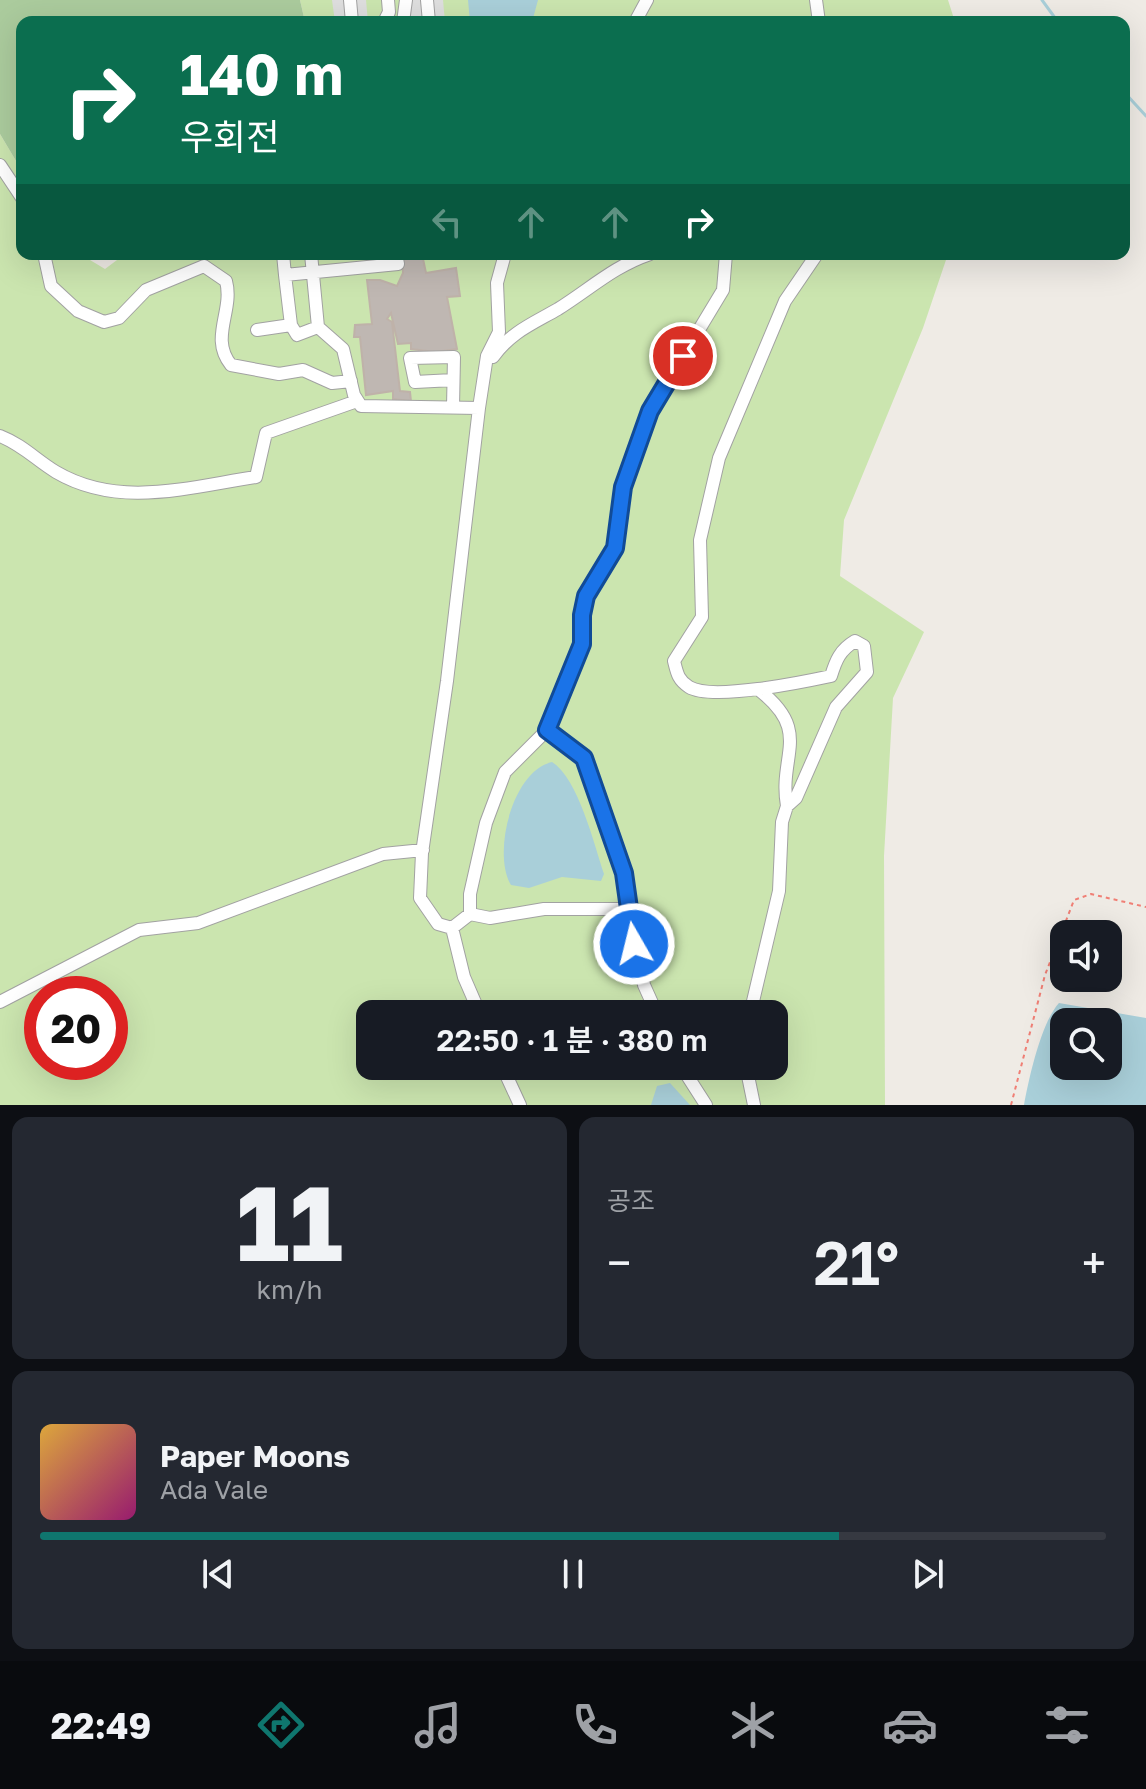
<!DOCTYPE html>
<html lang="ko">
<meta charset="utf-8">
<style>
:root{--surface:#171b24;--page:#242831;--text:#f1f3f6;--muted:#9ea1a6;--line:#363941;--accent:#0f766e}
body{margin:0;font-family:"Golos Text","Noto Sans KR",sans-serif;background:var(--page);color:var(--text);height:100vh;display:flex;flex-direction:column;font-size:30px;white-space:nowrap}
*{box-sizing:border-box;margin:0}
p{font-size:26px;color:var(--muted)}
.icon{flex:none;width:44px;height:44px;fill:none;stroke:currentColor;stroke-width:2;stroke-linecap:round;stroke-linejoin:round}
.map{position:relative;height:1105px;overflow:hidden}
.details{display:flex;flex-direction:column;gap:12px;padding:12px;background:#0d0f14;flex:1}
.details>*{flex:none}
.guide{position:absolute;left:16px;top:16px;width:1114px;height:244px;border-radius:16px;box-shadow:0 8px 32px #0002;background:#0b6e4f;color:#fff;overflow:hidden}
.fabs{position:absolute;left:1050px;top:920px;display:grid;gap:16px}
.fabs a{display:grid;place-items:center;width:72px;height:72px;border-radius:16px;background:var(--surface);box-shadow:0 8px 32px #0002;font-size:40px}
.speed{position:absolute;left:24px;top:976px;display:flex;gap:16px;font-size:40px;font-weight:700;text-align:center}
.speed>*{display:grid;place-content:center;width:104px;height:104px;border-radius:50%;background:var(--surface);box-shadow:0 8px 32px #0002;line-height:1}
.speed .limit{border:12px solid #d22;background:#fff;color:#111}
.pin{position:absolute;display:grid;place-items:center;width:68px;height:68px;color:#fff;margin:-34px;border:4px solid #fff;border-radius:50%;box-shadow:0 2px 8px #0007}
.me{position:absolute;width:88px;margin:-44px;rotate:352deg;stroke-linejoin:round;filter:drop-shadow(0 0 6px #0008)}
.turn{display:flex;align-items:center;gap:28px;height:168px;padding:0 32px;font-size:36px}
.turn .icon{width:104px;height:104px;stroke-width:2.5}
.turn b{display:block;font-size:56px;line-height:68px}
.lanes{display:flex;align-items:center;height:76px;padding:0 32px;background:#0003;justify-content:center;gap:40px;direction:ltr}
.lanes .off{opacity:.35}
.big{font-size:60px;font-weight:600;line-height:1.1}
.details .widget{flex:1;display:flex;flex-direction:column;justify-content:center;gap:12px;min-width:0;padding:0 28px;border-radius:16px;background:var(--page)}
.details .dial{align-items:center;gap:0}
.dial b{font-size:104px;line-height:1}
.song{display:flex;align-items:center;gap:24px}
.cover{width:96px;height:96px;border-radius:12px;background:linear-gradient(135deg,hsl(40 70% 55%),hsl(320 70% 35%))}
.played{height:8px;border-radius:4px;background:linear-gradient(90deg,var(--accent) 75%,var(--line) 75%)}
.keys{display:flex;justify-content:space-around;direction:ltr}
.heat{display:flex;justify-content:space-between;align-items:center;font-size:44px;direction:ltr}
.details .tiles{flex:1;display:grid;gap:12px;grid-template-columns:1fr 1fr}
.widget:last-child{grid-column:span 2}
.trip{position:absolute;left:356px;top:1000px;width:432px;height:80px;border-radius:16px;background:var(--surface);box-shadow:0 8px 32px #0002;font-weight:600;line-height:80px;text-align:center}
.dock{display:flex;height:128px;justify-content:space-around;align-items:center;background:#090b0e;color:var(--muted)}
.dock .icon{width:56px;height:56px}
.dock .on{color:var(--accent)}
.dock b{font-size:36px;color:var(--text)}
.map>svg:first-child{display:block}
</style>
<div class="map">
<svg width="1146" height="1105" viewBox="0 0 1146 1105">
<rect width="100%" height="100%" fill="#efebe5"/>
<path fill="#cbe5af" fill-rule="evenodd" d="M300 0H948L955 22H305Z
M0 134 22 171V254H80L105 269 125 254H948L923 328 844 520 840 576 924 632 893 698 884 856 885 1105H0ZM42 994H110V1062H42ZM370 1014H774V1066H370Z"/>
<path fill="#abcb9d" d="M0 0H300L305 22H22V171L0 134Z"/>
<path fill="#dedede" d="M332 0H366L368 22H335Z
M403 0H443L445 22H398Z"/>
<path fill="#a9cfd9" fill-rule="evenodd" d="M468 0H538L532 22H470Z
M552 762C578 778 594 844 604 874L601 881 562 877 529 888 511 885C492 854 512 771 552 762Z
M1059 1003 1146 1018V1105H1024C1029 1078 1041 1023 1059 1003ZM1108 1022V1066H1064V1022Z
M670 1083 690 1105H651L657 1086Z"/>
<g fill="none" stroke-linecap="round" stroke-linejoin="round">
<path stroke="#a9cfd9" stroke-width="3" d="M1042 0 1058 22
M1124 92 1146 116"/>
</g>
<path fill="#bfb7b2" stroke="#bfb2a9" stroke-width="2" d="M402 254H422L426 273 456 268 460 296 447 297 457 349 435 352 411 349V343L398 344 391 313 387 319 392 322 400 391 410 392 411 401 393 399V391L366 395 360 337H354L355 325 372 324 367 280H380L397 286 403 273Z"/>
<g fill="none" stroke-linecap="round" stroke-linejoin="round">
<defs>
<path id="minor" d="M350 0 352 22
M427 0 429 22
M816 0 819 22
M384 22 389 12 388 0
M403 22 406 0
M635 22 647 0
M0 165 22 198
M44 254 51 286 78 311 104 322 119 318 146 290 204 266 226 281C234 311 209 338 231 365L279 374 303 370 332 383 351 381
M283 254 285 275 398 264 396 254
M311 254 318 327 343 349 354 395 361 406 479 408
M505 254 497 283 499 332 487 356 479 408 447 681 422 853 420 898 438 924 452 928 470 914V894L486 823 505 772 547 730 555 715 582 644V615L586 596 615 548 623 487 650 411 723 290 726 254
M291 325 297 335 318 327
M257 330 291 325 285 275
M493 357C511 332 532 324 558 309 590 289 614 266 650 254
M453 407 454 357 410 358 415 382 453 380
M0 436C23 445 36 460 56 472 119 509 189 487 256 477L266 433 357 401
M759 690C813 732 778 755 787 806L796 798 836 707 867 672 864 646 855 641C840 650 836 660 831 676 803 682 712 701 689 687 678 680 677 673 674 661L702 617 700 540 719 458 785 301 817 254
M630 909 644 985 657 1014
M470 914 490 918 544 909H630L624 873 584 758 547 730
M452 928 464 977 480 1014
M0 1002 139 930 198 923 383 854 423 850
M750 1014 779 891 782 822 787 806
M502 1066 520 1105
M681 1066 706 1105
M746 1066 754 1105"/>
</defs>
<use href="#minor" stroke="#a2a2a2" stroke-width="14"/>
<path stroke="#f07f75" stroke-width="2" stroke-dasharray="4 4" stroke-linecap="butt" d="M1011 1105 1045 975 1074 900 1091 894 1146 907"/>
<use href="#minor" stroke="#fff" stroke-width="12"/>
</g>
<g fill="none" stroke-linecap="round" stroke-linejoin="round">
<defs>
<path id="route" d="M634 944 624 873 584 758 547 730 582 644V615L586 596 615 548 623 487 650 411 683 356"/>
</defs>
<use href="#route" stroke="#114b97" stroke-width="20"/>
<use href="#route" stroke="#1a73e8" stroke-width="14"/>
</g>
</svg>
<div class="fabs">
<a><svg class="icon" aria-label="sound" viewBox="0 0 24 24"><path d="M4 9h4l5-4v14l-5-4H4zM17 9q2 3 0 6"/></svg></a>
<a><svg class="icon" aria-label="search" viewBox="0 0 24 24"><circle cx="10" cy="10" r="6"/><path d="M15 15l6 6"/></svg></a>
</div>
<div class="speed"><div class="limit">20</div></div>
<div class="pin" style="left:683px;top:356px;background:#d93025"><svg class="icon" aria-label="arrive" viewBox="0 0 24 24"><path d="M6 21V4h12l-3 4 3 4H6"/></svg></div>
<svg class="me" style="left:634px;top:944px" viewBox="-20 -20 40 40"><circle r="17" fill="#1a73e8" stroke="#fff" stroke-width="3"/><path d="M0-11L8 9 0 5-8 9z" fill="#fff"/></svg>
<div class="trip">22:50 · 1 분 · 380 m</div>
<div class="guide">
<div class="turn"><svg class="icon" aria-label="right" viewBox="0 0 24 24"><path d="M7 20v-9h11M14 6l5 5-5 5"/></svg><div><b>140 m</b>우회전</div></div>
<div class="lanes"><svg class="icon off" aria-label="left" viewBox="0 0 24 24"><path d="M17 20v-9H6M10 6l-5 5 5 5"/></svg><svg class="icon off" aria-label="ahead" viewBox="0 0 24 24"><path d="M12 20V5M6 11l6-6 6 6"/></svg><svg class="icon off" aria-label="ahead" viewBox="0 0 24 24"><path d="M12 20V5M6 11l6-6 6 6"/></svg><svg class="icon" aria-label="right" viewBox="0 0 24 24"><path d="M7 20v-9h11M14 6l5 5-5 5"/></svg></div>
</div>
</div>
<section class="details">
<div class="tiles">
<div class="widget dial"><b>11</b><p>km/h</p></div>
<div class="widget"><p>공조</p>
<div class="heat"><a>−</a><b class="big">21°</b><a>+</a></div>
</div>
<div class="widget">
<div class="song"><i class="cover"></i><div><b>Paper Moons</b><p>Ada Vale</p></div></div>
<div class="played"></div>
<div class="keys"><svg class="icon" aria-label="previous" viewBox="0 0 24 24"><path d="M18 5L8 12l10 7zM5 5v14"/></svg><svg class="icon" aria-label="pause" viewBox="0 0 24 24"><path d="M8 5v14M16 5v14"/></svg><svg class="icon" aria-label="next" viewBox="0 0 24 24"><path d="M6 5l10 7-10 7zM19 5v14"/></svg></div>
</div>
</div>
</section>
<nav class="dock">
<b>22:49</b>
<svg class="icon on" aria-label="directions" viewBox="0 0 24 24"><path d="M12 3l9 9-9 9-9-9zM9 14v-3h6M13 9l2 2-2 2"/></svg>
<svg class="icon" aria-label="music" viewBox="0 0 24 24"><path d="M9 18V5l10-2v13"/><circle cx="6" cy="18" r="3"/><circle cx="16" cy="16" r="3"/></svg>
<svg class="icon" aria-label="phone" viewBox="0 0 24 24"><path d="M5 4h4l2 5-3 2q2 4 5 5l2-3 5 2v4C11 20 4 13 5 4z"/></svg>
<svg class="icon" aria-label="climate" viewBox="0 0 24 24"><path d="M12 3v18M4 7l16 10M4 17L20 7"/></svg>
<svg class="icon" aria-label="car" viewBox="0 0 24 24"><path d="M5 17H2v-5l4-1 3-4h7l3 4 3 1v5h-3M9 17h6M6 11h13"/><circle cx="7" cy="17" r="2"/><circle cx="17" cy="17" r="2"/></svg>
<svg class="icon" aria-label="filters" viewBox="0 0 24 24"><path d="M4 7h16M4 17h16"/><circle cx="9" cy="7" r="2"/><circle cx="15" cy="17" r="2"/></svg>
</nav>
